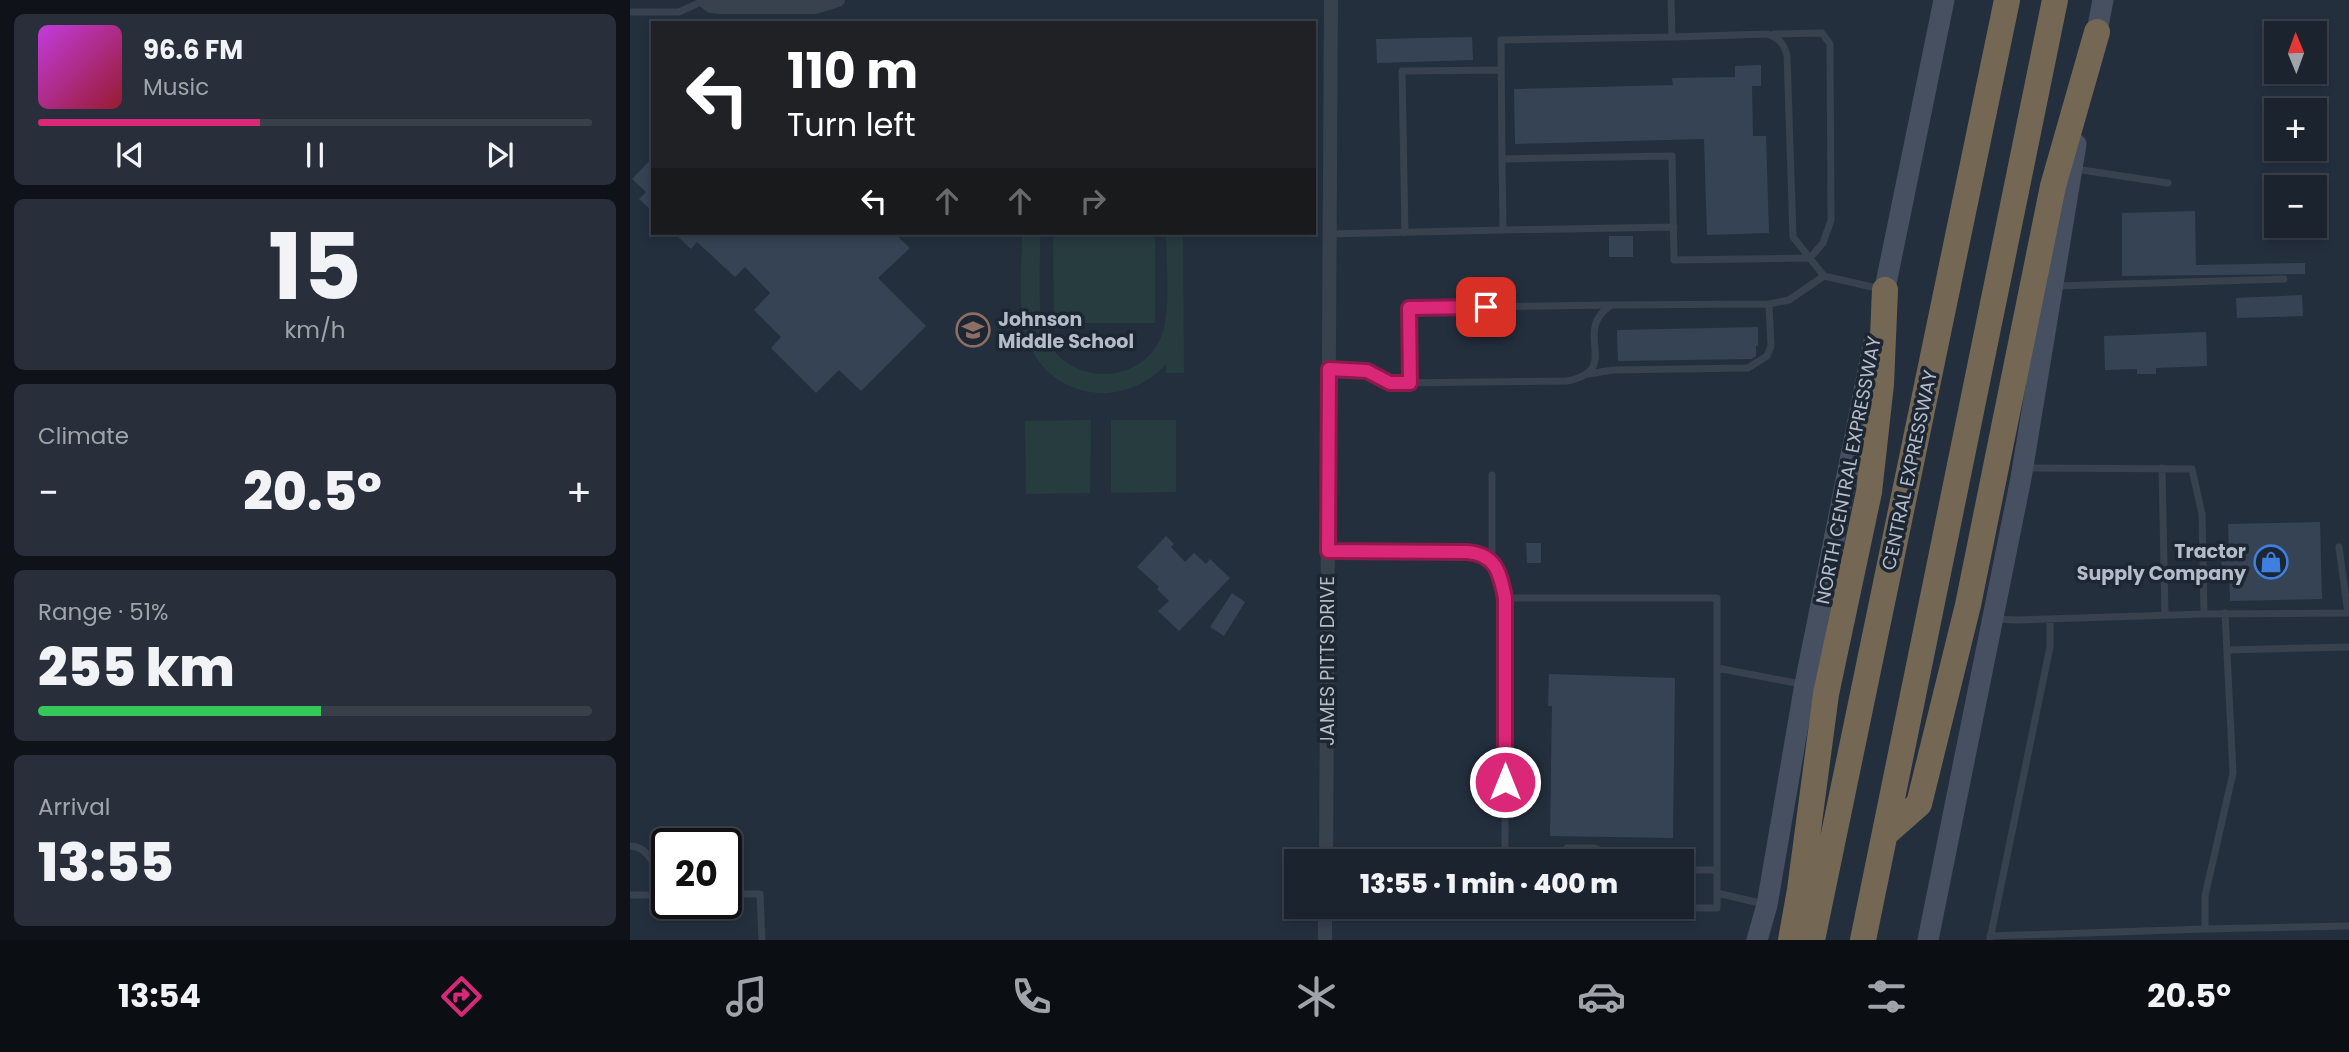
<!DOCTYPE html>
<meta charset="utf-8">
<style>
:root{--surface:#1b232e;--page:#282f3a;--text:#f1f3f6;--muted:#a0a4aa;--line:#39404a;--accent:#db2777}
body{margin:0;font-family:Poppins,sans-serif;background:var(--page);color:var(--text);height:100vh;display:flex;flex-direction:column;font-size:26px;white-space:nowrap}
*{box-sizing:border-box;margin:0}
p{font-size:23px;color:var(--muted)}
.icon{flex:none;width:38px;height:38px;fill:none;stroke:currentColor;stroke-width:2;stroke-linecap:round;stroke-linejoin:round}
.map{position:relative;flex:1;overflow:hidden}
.drawer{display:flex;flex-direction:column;gap:14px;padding:14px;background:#0f1319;width:630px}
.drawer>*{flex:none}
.guide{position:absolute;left:21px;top:21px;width:665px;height:214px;border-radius:0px;box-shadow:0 4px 10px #0003,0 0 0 2px var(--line);background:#202124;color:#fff;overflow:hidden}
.needle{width:46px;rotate:359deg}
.controls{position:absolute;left:1634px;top:21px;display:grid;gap:14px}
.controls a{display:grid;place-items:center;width:63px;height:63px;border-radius:0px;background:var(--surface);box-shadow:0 4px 10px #0003,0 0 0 2px var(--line);font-size:35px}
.speed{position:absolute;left:21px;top:828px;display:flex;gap:14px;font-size:35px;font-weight:700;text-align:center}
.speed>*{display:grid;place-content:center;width:91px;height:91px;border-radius:50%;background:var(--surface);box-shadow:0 4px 10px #0003,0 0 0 2px var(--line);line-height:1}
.speed .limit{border:4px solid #111;border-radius:10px;background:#fff;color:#111}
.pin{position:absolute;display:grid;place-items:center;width:60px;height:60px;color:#fff;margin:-30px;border-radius:14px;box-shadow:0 4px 10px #0006}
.me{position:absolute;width:77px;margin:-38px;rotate:0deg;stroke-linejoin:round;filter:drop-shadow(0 0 5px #0008)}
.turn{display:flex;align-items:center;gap:24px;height:147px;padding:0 21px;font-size:32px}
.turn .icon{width:91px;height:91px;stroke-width:2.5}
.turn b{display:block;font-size:49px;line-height:60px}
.lanes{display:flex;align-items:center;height:66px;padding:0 21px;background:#0003;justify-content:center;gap:35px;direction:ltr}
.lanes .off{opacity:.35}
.big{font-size:52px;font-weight:800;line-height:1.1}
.drawer .tile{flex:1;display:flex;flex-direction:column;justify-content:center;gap:10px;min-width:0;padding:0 24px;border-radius:10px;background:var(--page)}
.drawer .dial{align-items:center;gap:0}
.dial b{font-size:91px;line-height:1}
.song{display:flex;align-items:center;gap:21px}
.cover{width:84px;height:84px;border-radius:10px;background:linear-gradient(135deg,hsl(290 70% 55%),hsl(350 70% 35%))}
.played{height:7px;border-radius:4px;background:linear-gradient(90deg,var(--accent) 40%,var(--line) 40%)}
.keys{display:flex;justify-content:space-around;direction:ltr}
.heat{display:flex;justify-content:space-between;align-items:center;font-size:38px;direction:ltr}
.charge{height:10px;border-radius:5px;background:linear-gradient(90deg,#34c759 51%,var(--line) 0)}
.trip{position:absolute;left:654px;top:849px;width:410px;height:70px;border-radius:0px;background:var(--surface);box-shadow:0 4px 10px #0003,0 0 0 2px var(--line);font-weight:800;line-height:70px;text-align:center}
.tabs{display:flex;height:112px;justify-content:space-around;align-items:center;background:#0b0e12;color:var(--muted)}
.tabs .icon{width:49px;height:49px}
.tabs .active{color:var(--accent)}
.tabs b{font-size:32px;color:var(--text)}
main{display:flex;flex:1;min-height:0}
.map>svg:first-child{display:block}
</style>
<main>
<section class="drawer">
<div class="tile">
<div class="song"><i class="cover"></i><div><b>96.6 FM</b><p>Music</p></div></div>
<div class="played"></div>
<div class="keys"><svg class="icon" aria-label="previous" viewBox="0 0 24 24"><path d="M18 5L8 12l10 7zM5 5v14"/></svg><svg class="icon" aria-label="pause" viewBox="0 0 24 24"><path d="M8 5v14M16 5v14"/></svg><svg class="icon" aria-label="next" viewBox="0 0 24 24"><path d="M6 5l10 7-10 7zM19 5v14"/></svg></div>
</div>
<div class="tile dial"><b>15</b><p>km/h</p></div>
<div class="tile"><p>Climate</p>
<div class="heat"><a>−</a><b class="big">20.5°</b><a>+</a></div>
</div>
<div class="tile"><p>Range · 51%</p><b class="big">255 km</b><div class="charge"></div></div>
<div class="tile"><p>Arrival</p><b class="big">13:55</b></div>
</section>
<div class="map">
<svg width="1719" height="940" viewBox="0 0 1719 940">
<rect width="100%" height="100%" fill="#242f3e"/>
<path fill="#263c3f" d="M392 233H410C411 260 406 311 415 335 435 386 512 388 532 335 541 310 536 261 536 233H553L554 373H536V364C493 412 416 399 396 336 387 307 392 264 392 233Z
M423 233H525V323H424Z
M461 420 460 493 396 494 395 421Z
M481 420H546V492L481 493Z"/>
<path fill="#364354" d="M842 37 843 60 747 63 746 39Z
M1131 65V86H1122L1123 136H1136L1139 233 1077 235 1074 139 885 144 884 89 1043 85 1042 78 1105 77V66Z
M23 157V212L9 199 16 192 2 179Z
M1565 211 1566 265 1675 263V274L1492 276V213Z
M44 233H264L280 248 248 278 296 326 231 391 209 370 186 393 141 348 151 337 124 310 140 293 115 267 105 277 67 242 61 249Z
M979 236H1003V257H979Z
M1672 295 1673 316 1607 318 1606 298Z
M1128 327V346H1126V356L1121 359 988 361 987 330Z
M1576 332 1577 366 1526 368V374H1507V369L1475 370 1474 336Z
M1690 522 1692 599 1600 601 1599 575 1592 576 1591 549H1599L1598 524Z
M536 536 544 544 541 547 555 562 564 553 576 564 580 559 600 578 549 631 528 611 539 601 527 589 529 587 507 567Z
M896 543H911V563H897Z
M602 593 615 602 594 636 580 627Z
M919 674 1045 678 1043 838 920 836 922 706H918Z"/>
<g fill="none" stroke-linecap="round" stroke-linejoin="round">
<path stroke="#38414e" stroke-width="7" d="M0 12H49L73 1
M872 159 871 40 1042 37
M1445 169 1538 183
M1044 227 873 230 872 159 1042 156 1044 260 1180 258 1193 243 1201 220 1200 44 1192 33 1144 34
M775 233 772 71 871 70
M700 234 873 230
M1194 276 1251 289
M1427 286 1654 279
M699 369 737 371 760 383 937 381C994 369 940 333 981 305L1139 304 1159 300 1194 276 1163 237 1157 55C1153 43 1150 39 1138 34L1042 37 1041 0
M958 374 983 370 1118 368 1137 356 1141 346 1139 304
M780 383 779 308 981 305
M1532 468 1535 615
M862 475V560
M698 551 847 552C872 564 870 573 875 598V861
M1574 614 1718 613 1709 547
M1364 619 1386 620 1574 614 1572 514 1562 469 1394 468
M1597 650 1719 647
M1087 668 1171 684
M0 846C24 847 27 876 31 895
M929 861 930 857 937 848H964L983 855 986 861
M1052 870H1087
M1087 893 1134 904
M96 894H130L132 940
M0 895H37
M695 907 1087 908V598H875
M1575 929 1719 926
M1360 936 1575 929V896L1603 773 1595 613
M1360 939 1420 647V619"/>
<path stroke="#38414e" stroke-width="14" d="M73 0 81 6 91 7H185L208 0
M696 861 701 0
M695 940V906"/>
<path stroke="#465061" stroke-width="21" d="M1464 47 1473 0
M1252 303 1314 0
M1127 940 1137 905 1175 684 1244 341
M1298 940 1391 478 1446 144"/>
<path stroke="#746855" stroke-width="26" d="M1255 834 1289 804 1338 605 1423 186 1467 32
M1161 940 1170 890 1196 694 1239 492 1251 384 1255 290
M1182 940 1377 0
M1233 940 1425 0"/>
</g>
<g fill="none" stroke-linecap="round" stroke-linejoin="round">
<defs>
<path id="route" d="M856 307 779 308 780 383H760L737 371 699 369 698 551 837 552C866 554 870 573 875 598V782"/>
</defs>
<use href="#route" stroke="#8e194d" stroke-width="18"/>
<use href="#route" stroke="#db2777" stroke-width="12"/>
</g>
<defs>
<symbol id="school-ring" viewBox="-11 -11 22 22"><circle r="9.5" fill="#1d2633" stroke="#8d6e63" stroke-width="1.5"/><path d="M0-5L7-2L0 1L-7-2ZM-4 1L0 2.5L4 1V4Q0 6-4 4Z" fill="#8d6e63"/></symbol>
<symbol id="shop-ring" viewBox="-11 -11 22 22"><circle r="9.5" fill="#1d2633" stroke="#3f7fe0" stroke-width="1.5"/><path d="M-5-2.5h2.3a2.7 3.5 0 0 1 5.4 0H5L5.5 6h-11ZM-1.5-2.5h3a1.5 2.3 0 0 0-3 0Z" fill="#3f7fe0"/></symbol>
</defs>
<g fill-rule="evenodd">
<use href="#school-ring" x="324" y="311" width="38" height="38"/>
<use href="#shop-ring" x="1622" y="543" width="38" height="38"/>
</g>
<g text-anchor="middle" stroke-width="7" stroke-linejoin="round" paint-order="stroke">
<g font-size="19" font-weight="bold" fill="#b4bcc9" stroke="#1d2633" text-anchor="start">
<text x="368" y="326">Johnson<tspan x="368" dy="22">Middle School</tspan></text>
<text x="1616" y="558" text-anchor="end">Tractor<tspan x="1616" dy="22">Supply Company</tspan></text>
</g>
<g font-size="19" fill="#b4bcc9" stroke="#1d2633">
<text transform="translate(1218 470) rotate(-79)" y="7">NORTH CENTRAL EXPRESSWAY</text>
<text transform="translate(1279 470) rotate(-78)" y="7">CENTRAL EXPRESSWAY</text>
<text transform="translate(697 661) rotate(-90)" y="7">JAMES PITTS DRIVE</text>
</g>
</g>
</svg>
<div class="controls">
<a><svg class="needle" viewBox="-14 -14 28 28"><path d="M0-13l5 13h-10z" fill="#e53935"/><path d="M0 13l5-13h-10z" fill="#a0a4aa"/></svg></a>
<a>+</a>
<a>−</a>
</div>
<div class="speed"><div class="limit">20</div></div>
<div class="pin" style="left:856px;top:307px;background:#d93025"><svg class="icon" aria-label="arrive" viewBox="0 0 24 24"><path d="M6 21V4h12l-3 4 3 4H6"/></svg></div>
<svg class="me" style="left:875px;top:782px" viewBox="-20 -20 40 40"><circle r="17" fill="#db2777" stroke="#fff" stroke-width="3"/><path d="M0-11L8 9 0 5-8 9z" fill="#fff"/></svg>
<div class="trip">13:55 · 1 min · 400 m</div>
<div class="guide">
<div class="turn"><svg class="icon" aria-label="left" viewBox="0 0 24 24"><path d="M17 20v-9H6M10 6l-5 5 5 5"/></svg><div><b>110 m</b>Turn left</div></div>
<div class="lanes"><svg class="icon" aria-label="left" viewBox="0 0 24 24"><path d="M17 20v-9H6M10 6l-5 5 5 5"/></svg><svg class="icon off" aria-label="ahead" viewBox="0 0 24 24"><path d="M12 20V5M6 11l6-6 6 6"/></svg><svg class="icon off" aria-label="ahead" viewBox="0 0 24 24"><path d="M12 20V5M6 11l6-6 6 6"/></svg><svg class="icon off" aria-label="right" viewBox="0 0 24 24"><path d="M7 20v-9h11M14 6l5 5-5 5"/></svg></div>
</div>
</div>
</main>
<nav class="tabs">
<b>13:54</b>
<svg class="icon active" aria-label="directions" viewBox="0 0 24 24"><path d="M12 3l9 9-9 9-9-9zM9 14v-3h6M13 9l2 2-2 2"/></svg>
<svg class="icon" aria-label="music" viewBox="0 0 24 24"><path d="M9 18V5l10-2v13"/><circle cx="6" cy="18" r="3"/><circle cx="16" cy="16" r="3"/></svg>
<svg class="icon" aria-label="phone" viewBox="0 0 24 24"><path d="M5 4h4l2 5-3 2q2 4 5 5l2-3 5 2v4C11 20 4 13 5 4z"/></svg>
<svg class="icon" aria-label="climate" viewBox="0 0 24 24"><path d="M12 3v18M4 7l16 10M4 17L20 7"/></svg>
<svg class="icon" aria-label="car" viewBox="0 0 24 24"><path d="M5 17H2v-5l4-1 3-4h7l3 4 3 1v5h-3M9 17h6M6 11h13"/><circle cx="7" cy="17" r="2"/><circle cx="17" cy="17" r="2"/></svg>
<svg class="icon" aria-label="filters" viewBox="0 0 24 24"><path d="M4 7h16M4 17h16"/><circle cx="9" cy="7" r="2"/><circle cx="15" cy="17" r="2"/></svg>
<b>20.5°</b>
</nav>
